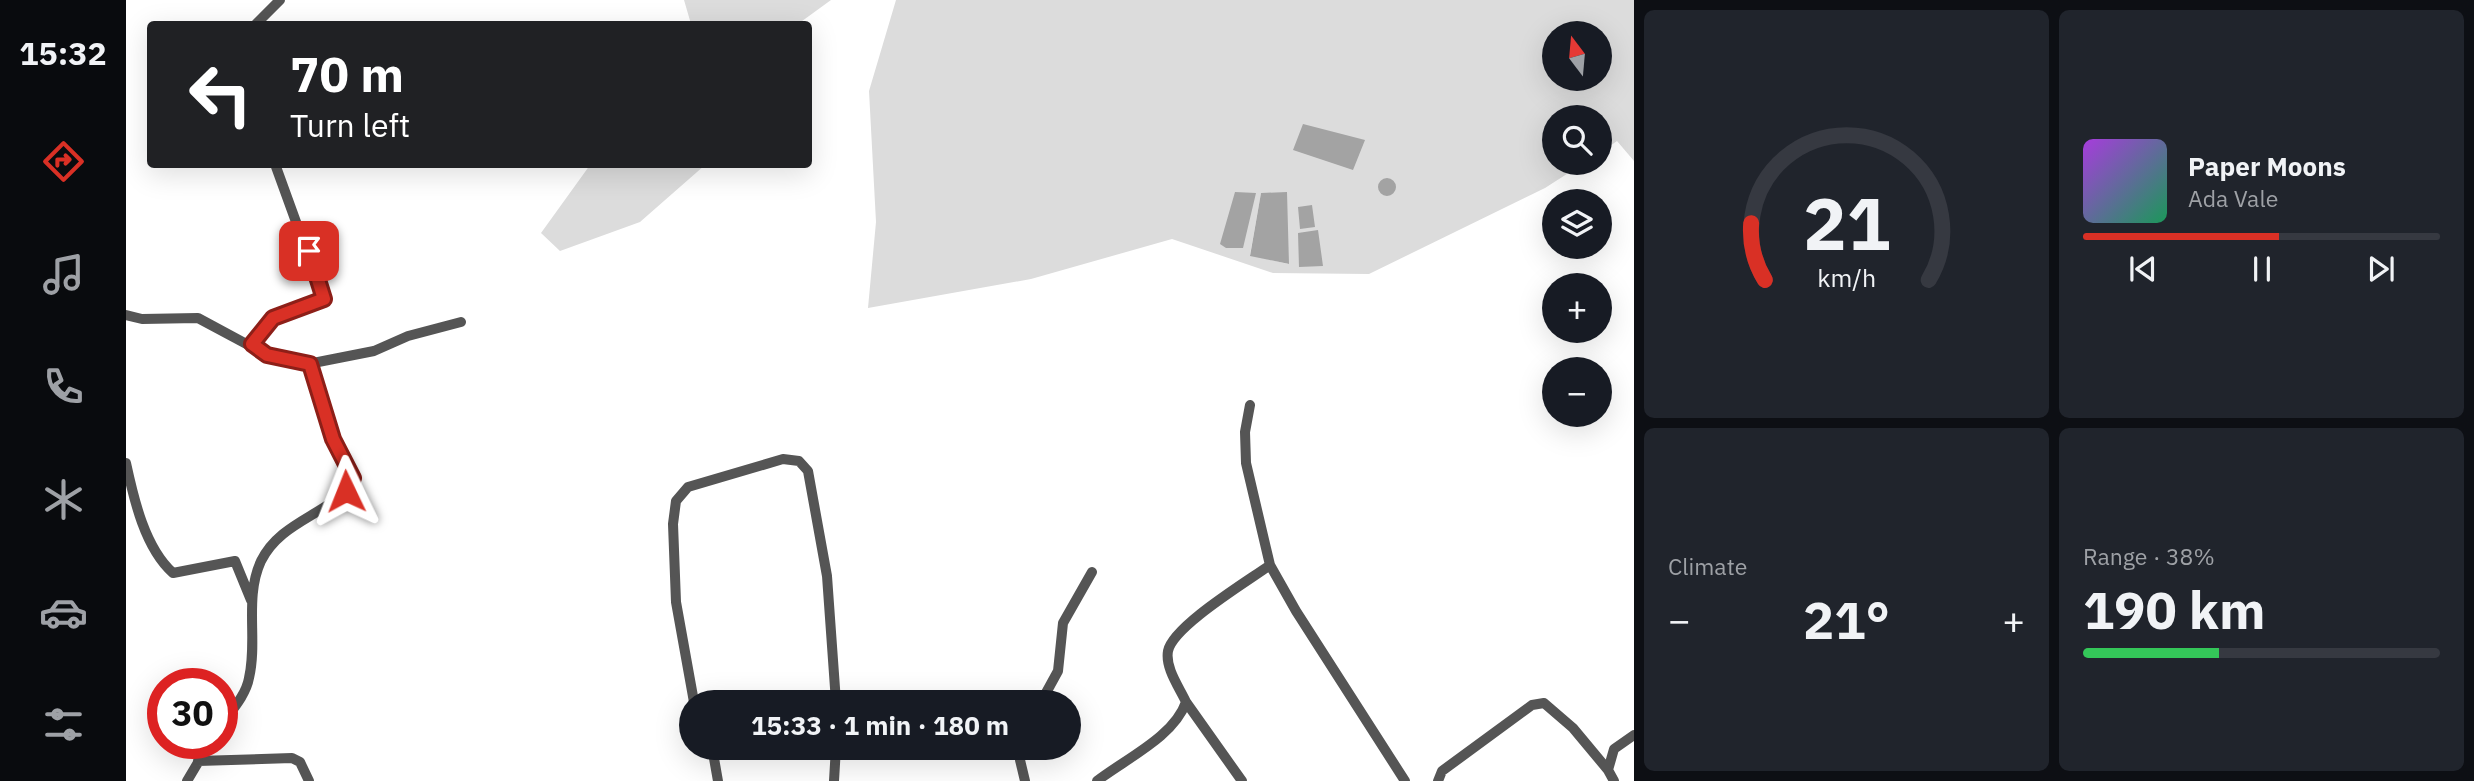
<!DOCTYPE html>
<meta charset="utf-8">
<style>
:root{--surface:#171b24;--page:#20242c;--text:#f1f3f6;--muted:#9ea1a6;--line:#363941;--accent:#d93025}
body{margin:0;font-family:"IBM Plex Sans",sans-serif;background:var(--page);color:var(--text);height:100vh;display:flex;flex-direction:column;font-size:26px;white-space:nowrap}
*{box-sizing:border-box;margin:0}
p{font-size:23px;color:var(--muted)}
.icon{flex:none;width:38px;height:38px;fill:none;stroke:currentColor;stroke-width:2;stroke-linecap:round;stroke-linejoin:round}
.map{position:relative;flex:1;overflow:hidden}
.details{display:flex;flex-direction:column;gap:10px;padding:10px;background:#0d0f14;width:840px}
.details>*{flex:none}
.guide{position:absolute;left:21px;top:21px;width:665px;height:147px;border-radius:7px;box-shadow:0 7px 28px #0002;background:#202124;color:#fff;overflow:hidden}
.needle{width:46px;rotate:344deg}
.buttons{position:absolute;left:1416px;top:21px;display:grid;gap:14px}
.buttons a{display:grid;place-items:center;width:70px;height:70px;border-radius:50%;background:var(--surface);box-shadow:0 7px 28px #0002;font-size:35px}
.speed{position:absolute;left:21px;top:668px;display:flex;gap:14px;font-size:35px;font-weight:700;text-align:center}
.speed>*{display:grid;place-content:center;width:91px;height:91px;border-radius:50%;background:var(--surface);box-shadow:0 7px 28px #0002;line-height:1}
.speed .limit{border:10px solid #d22;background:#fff;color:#111}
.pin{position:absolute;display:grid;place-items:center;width:60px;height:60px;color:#fff;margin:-30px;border-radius:14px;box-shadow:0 4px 10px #0006}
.me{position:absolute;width:77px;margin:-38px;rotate:358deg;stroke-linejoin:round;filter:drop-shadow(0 0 5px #0008)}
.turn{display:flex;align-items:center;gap:24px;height:147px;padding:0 28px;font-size:32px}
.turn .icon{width:91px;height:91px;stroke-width:2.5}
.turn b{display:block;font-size:49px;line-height:60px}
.big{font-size:52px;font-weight:700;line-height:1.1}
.details .widget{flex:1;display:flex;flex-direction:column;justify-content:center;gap:10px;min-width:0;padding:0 24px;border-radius:10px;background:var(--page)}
.details .dial{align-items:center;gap:0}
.dial svg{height:182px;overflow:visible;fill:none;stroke:var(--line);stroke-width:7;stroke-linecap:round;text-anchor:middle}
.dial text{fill:var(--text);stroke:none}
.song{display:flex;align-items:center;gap:21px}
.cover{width:84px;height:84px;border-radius:10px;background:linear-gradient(135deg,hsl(280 70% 55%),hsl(150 70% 35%))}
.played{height:7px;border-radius:4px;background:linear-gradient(90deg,var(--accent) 55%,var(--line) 55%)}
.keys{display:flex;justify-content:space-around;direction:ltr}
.heat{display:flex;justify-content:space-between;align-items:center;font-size:38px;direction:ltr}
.charge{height:10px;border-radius:5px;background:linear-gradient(90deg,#34c759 38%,var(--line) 0)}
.details .tiles{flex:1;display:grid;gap:10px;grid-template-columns:repeat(2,1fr)}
.trip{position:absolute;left:553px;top:690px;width:402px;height:70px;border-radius:35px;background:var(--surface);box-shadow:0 7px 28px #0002;font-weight:700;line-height:70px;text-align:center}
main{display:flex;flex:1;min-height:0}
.menu{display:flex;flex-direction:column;width:126px;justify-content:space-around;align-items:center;background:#090b0e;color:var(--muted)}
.menu .icon{width:49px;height:49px}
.menu .active{color:var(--accent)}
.menu b{font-size:32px;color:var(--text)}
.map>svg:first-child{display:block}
</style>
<main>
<nav class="menu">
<b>15:32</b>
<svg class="icon active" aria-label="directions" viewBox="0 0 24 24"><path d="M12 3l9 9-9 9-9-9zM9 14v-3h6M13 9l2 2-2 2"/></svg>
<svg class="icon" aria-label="music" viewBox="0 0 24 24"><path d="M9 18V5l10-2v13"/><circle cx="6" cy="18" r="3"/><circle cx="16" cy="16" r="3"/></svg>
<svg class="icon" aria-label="phone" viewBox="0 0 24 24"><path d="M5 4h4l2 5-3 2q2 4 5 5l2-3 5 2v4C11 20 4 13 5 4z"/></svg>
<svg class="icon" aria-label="climate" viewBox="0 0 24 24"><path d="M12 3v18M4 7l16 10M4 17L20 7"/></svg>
<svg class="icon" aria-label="car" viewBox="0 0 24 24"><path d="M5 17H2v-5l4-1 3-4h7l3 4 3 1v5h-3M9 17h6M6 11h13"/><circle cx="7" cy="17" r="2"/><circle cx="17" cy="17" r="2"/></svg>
<svg class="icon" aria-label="filters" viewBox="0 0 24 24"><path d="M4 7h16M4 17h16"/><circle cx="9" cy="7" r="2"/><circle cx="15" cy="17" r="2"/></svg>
</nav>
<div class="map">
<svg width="1508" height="781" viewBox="0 0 1508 781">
<rect width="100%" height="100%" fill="#fff"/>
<path fill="#dcdcdc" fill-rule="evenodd" d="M558 0H705L672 24H565Z
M770 0H1508V161L1491 141 1474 153V117H1428V163H1458L1419 188 1243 274 1147 273 1046 239 905 279 742 308 750 222 743 91ZM1428 33H1474V79H1428ZM1135 193 1163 264H1162L1124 255Z
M464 165V164L579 165 514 222 434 251 415 233Z"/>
<path fill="#a3a3a3" d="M1177 124 1239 140 1227 170 1167 150Z
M1252 187a9 9 0 1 1 18 0a9 9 0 1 1-18 0Z
M1109 192 1130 193 1117 248H1100L1094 244Z
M1161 192 1163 264 1124 256 1135 193Z
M1186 205 1189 227 1174 229 1172 207Z
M1192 230 1197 266 1173 267 1172 233Z"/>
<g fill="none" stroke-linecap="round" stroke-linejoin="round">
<path stroke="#555" stroke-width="10" d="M130 24 154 0
M0 315 16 319 72 318 141 355 177 365 248 351 282 336 335 322
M126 344 147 318 198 299 149 164
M1124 405 1119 432 1120 463 1144 565 1170 611 1279 781
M0 463C8 500 19 548 47 573L109 561 125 600
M568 702 550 602 547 524 550 501 562 487 657 459 673 461 682 471 701 576 710 702
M915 702 932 671 937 623 966 572
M1060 702 1116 781
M96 724C106 710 120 695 123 678 132 640 118 598 135 561 155 521 200 516 227 483L224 469 207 439 184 364
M586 747 592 781
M894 747V760L899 781
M72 761 166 758 174 762 183 781
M61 781 83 744
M708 781 710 747
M971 781C999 759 1048 737 1060 702 1053 687 1039 668 1042 651 1047 626 1122 581 1144 565
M1312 781 1316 771 1406 705 1418 703 1447 728 1482 770
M1488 781 1482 770 1488 749 1508 735"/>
</g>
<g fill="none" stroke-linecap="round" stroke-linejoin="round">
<defs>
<path id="route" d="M183 251 198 299 147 318 126 344 141 355 184 364 207 439 227 478 220 491"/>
</defs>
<use href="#route" stroke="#8d1f18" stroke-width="18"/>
<use href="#route" stroke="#d93025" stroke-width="12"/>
</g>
</svg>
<div class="buttons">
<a><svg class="needle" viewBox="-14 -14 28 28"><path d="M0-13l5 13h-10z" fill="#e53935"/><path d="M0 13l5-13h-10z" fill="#9ea1a6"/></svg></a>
<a><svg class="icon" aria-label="search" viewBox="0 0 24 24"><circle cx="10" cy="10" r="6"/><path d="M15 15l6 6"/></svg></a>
<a><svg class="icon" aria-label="layers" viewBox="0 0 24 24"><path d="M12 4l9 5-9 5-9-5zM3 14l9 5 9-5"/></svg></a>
<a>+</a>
<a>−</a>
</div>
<div class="speed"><div class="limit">30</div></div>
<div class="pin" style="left:183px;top:251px;background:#d93025"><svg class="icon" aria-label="arrive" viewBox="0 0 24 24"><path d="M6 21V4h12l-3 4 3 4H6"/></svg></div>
<svg class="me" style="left:220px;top:491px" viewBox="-20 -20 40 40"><path d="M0-17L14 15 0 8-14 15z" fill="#d93025" stroke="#fff" stroke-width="4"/></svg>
<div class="trip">15:33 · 1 min · 180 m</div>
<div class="guide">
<div class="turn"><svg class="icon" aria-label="left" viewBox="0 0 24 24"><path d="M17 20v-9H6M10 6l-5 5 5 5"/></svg><div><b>70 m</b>Turn left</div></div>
</div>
</div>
<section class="details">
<div class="tiles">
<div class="widget dial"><svg viewBox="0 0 100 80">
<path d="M14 69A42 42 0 1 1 86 69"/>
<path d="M14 69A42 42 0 0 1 8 44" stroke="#d93025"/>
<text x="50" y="56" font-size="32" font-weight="700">21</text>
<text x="50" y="72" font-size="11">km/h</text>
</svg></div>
<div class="widget">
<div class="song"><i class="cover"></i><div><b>Paper Moons</b><p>Ada Vale</p></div></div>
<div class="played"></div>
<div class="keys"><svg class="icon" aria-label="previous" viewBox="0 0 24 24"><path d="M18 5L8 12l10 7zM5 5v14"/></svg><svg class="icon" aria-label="pause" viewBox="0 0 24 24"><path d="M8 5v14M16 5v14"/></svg><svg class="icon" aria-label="next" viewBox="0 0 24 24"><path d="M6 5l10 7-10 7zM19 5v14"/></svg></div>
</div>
<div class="widget"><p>Climate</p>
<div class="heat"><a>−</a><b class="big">21°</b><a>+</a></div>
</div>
<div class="widget"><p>Range · 38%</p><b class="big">190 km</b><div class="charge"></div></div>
</div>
</section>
</main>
